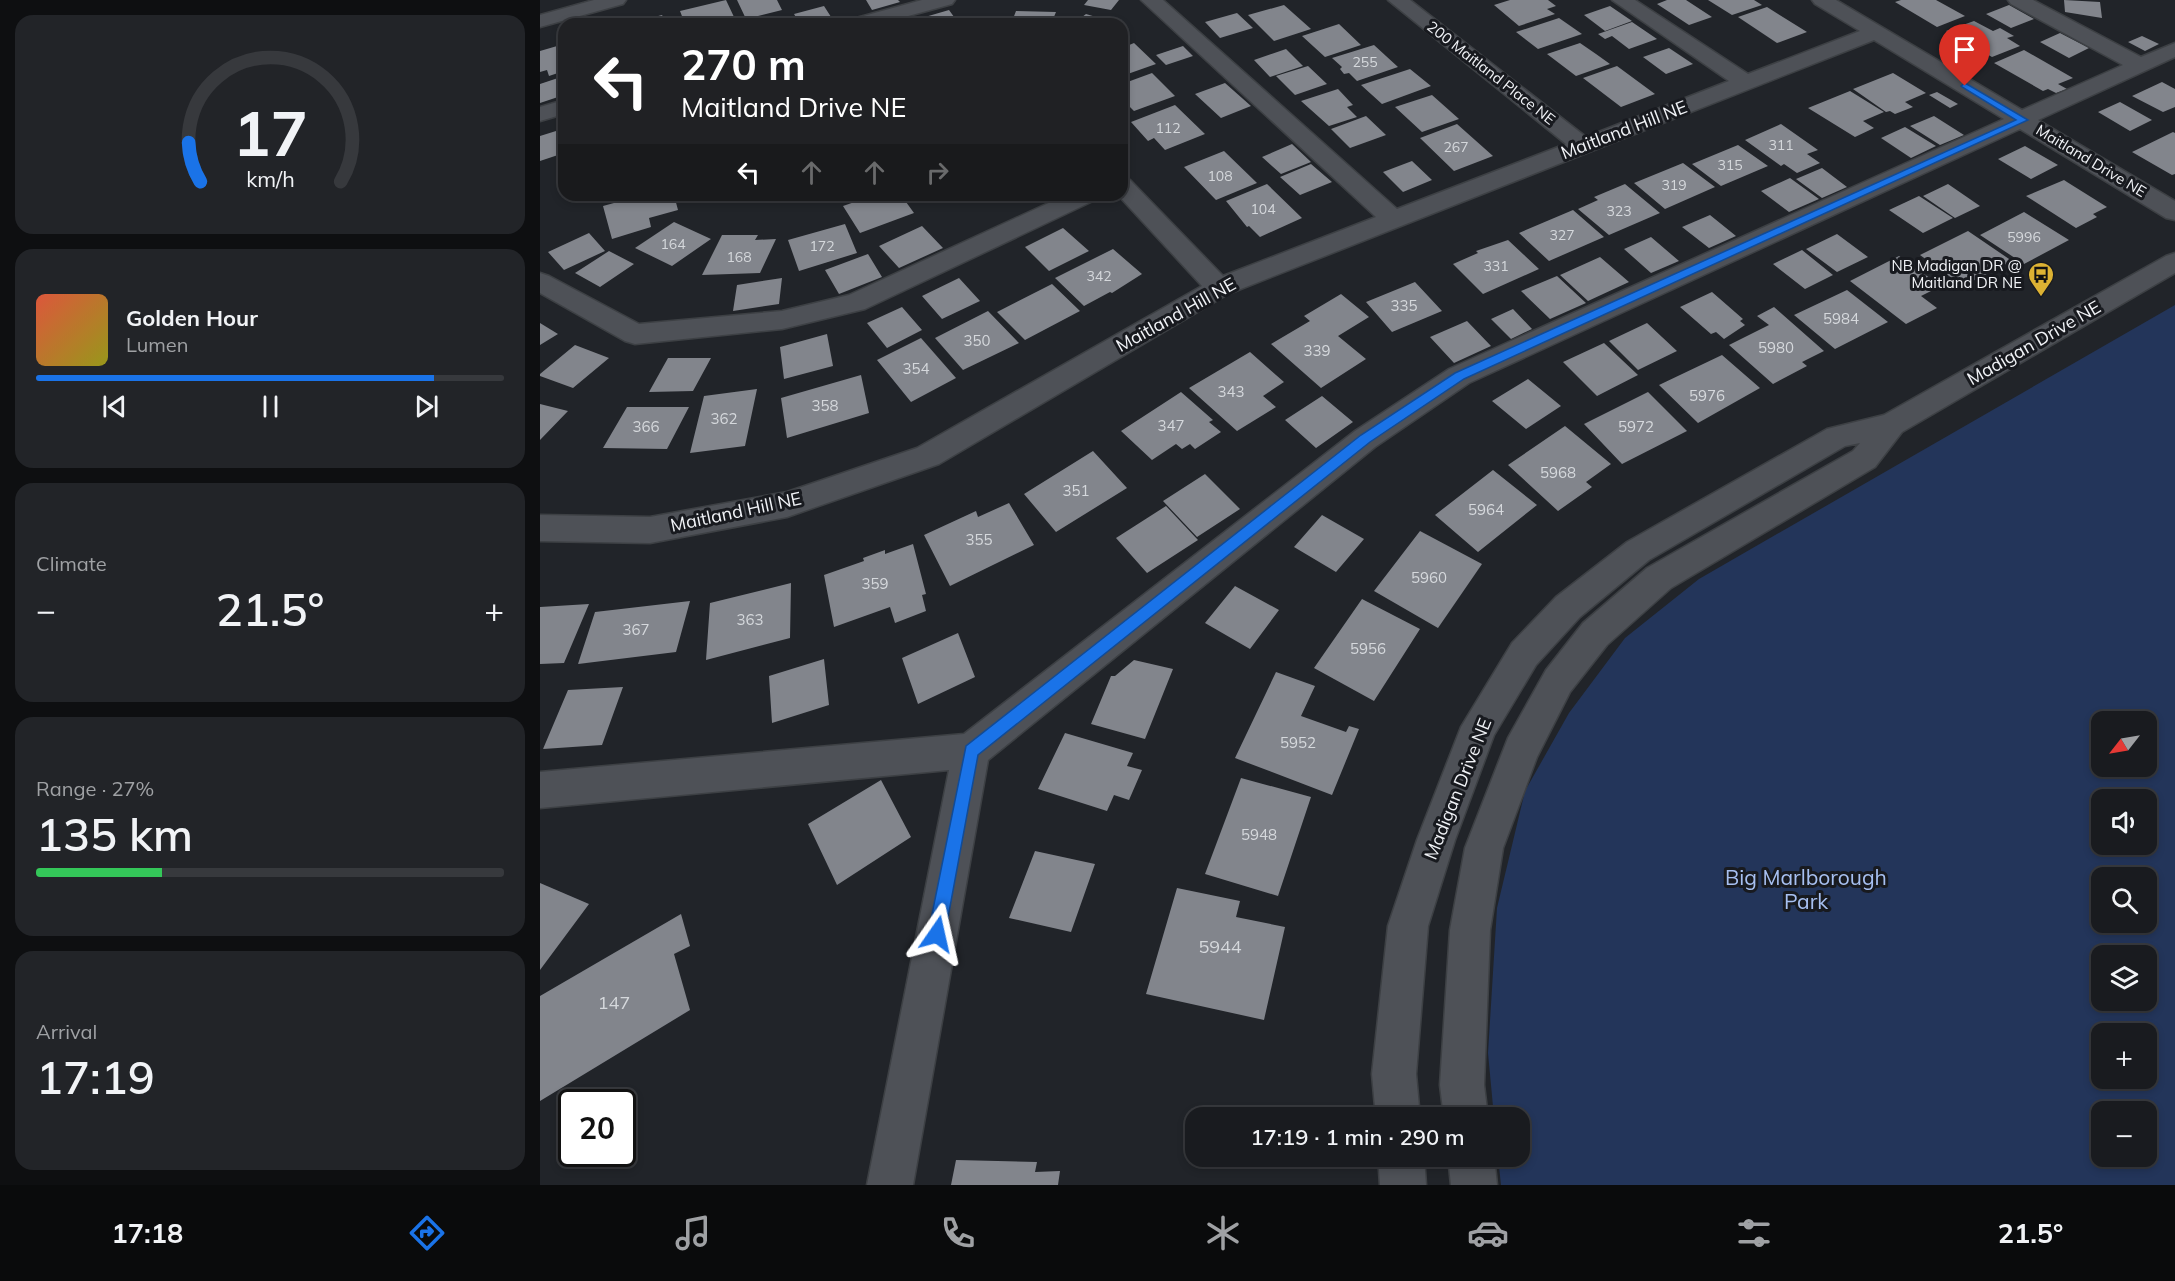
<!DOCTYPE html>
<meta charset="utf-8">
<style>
:root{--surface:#191b1f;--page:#222428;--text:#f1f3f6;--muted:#9fa1a4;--line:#37393d;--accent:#1a73e8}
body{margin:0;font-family:Mulish,sans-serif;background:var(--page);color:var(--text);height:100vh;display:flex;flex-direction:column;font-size:22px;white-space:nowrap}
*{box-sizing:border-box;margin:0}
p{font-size:20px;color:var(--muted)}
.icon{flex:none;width:33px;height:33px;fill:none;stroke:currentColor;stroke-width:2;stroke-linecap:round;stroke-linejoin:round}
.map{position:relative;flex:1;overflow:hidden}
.side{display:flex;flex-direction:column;gap:15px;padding:15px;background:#0e0f11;width:540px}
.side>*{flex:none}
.hud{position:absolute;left:18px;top:18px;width:570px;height:183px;border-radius:18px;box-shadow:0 3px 9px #0003,0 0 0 2px var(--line);background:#202124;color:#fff;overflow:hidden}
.needle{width:39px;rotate:239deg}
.buttons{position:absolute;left:1551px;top:711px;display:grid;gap:12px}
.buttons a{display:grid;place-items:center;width:66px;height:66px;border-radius:12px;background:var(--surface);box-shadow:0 3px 9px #0003,0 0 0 2px var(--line);font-size:30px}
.speed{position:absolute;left:18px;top:1089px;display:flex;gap:12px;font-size:30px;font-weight:700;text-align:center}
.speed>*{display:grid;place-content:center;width:78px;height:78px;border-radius:50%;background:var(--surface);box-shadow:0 3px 9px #0003,0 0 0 2px var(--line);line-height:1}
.speed .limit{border:3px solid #111;border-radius:9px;background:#fff;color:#111}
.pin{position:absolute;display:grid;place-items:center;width:51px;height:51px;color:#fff;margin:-62px -26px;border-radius:50% 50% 50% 0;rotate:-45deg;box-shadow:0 0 6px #0007}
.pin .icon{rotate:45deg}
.me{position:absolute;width:66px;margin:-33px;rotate:11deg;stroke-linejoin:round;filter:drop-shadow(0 0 4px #0008)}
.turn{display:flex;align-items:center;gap:21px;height:126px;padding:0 24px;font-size:27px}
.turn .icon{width:78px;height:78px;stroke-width:2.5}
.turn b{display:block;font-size:42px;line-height:51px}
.lanes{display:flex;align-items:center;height:57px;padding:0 24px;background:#0003;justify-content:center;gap:30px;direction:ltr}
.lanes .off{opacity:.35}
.big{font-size:45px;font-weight:600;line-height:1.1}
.side .card{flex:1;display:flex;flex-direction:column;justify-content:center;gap:9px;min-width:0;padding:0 21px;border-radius:18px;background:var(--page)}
.side .dial{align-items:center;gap:0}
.dial svg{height:156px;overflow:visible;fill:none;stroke:var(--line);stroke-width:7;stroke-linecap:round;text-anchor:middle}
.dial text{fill:var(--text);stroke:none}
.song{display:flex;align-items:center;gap:18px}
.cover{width:72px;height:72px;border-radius:9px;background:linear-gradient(135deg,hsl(10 70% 55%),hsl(60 70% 35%))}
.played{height:6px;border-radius:3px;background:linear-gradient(90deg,var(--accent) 85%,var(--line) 85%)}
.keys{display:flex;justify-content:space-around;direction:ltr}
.heat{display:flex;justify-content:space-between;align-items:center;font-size:33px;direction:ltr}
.charge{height:9px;border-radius:4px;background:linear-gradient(90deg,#34c759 27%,var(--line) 0)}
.trip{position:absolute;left:645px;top:1107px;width:345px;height:60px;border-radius:18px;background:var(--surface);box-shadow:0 3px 9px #0003,0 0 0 2px var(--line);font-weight:600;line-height:60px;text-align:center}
.tab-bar{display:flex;height:96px;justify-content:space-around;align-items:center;background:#0a0b0c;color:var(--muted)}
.tab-bar .icon{width:42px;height:42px}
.tab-bar .on{color:var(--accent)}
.tab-bar b{font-size:27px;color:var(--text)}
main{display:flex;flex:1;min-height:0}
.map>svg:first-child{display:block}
</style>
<main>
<section class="side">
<div class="card dial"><svg viewBox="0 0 100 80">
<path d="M14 69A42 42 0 1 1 86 69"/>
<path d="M14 69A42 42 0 0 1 8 49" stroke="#1a73e8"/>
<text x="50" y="56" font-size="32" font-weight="700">17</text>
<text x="50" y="72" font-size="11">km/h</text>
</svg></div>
<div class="card">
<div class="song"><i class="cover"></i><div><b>Golden Hour</b><p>Lumen</p></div></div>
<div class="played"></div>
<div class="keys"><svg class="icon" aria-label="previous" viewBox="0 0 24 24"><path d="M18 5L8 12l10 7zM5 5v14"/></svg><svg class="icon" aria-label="pause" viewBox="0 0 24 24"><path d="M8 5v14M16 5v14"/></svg><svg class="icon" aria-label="next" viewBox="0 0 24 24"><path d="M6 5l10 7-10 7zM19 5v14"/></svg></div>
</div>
<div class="card"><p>Climate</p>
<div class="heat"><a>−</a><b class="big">21.5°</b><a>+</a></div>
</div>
<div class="card"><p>Range · 27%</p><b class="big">135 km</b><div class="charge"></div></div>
<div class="card"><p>Arrival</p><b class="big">17:19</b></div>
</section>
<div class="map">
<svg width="1635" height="1185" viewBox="0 0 1635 1185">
<rect width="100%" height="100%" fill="#212429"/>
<path fill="#23355a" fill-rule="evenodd" d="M1635 305V1185H961L958 1157 980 1156V1118L954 1117 948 1053 957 908 985 791 1029 713 1085 638 1159 579ZM1562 722H1606V766H1562ZM1562 800H1606V844H1562ZM1562 878H1606V922H1562ZM1562 956H1606V1000H1562ZM1562 1034H1606V1078H1562ZM1562 1112H1606V1156H1562Z"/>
<path fill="#82858c" d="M186 0 194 17 166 24H145L140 11Z
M197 0H237L242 10 206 19Z
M326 0H358L360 2 332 10Z
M548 0H579L571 10 544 5Z
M970 0H1008L1016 6 1007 9 1015 14 979 26 954 5Z
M1127 0H1146L1172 17 1149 25 1117 4Z
M1168 0H1214L1222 5 1192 15Z
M1361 0H1396L1425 16 1397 27 1355 2Z
M1524 0 1560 2 1562 18 1525 12Z
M744 5 771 29 734 41 708 15Z
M1469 5 1494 19 1471 28 1446 14Z
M284 6 293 20 279 24H260L254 14Z
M1070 6 1092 21 1065 31 1044 15Z
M1227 7 1267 32 1237 43 1198 17Z
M409 10 417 21 390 24 385 17Z
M476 11 516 12 511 24H471Z
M697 13 713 28 680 38 665 22Z
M546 14 576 23V24H533Z
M122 15 127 24H92V23Z
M1019 18 1042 34 998 49 976 32Z
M1434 21 1453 31 1460 28 1474 36 1467 38 1480 46 1452 57 1406 31Z
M1092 22 1117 39 1089 49 1072 36 1065 39 1058 34Z
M799 24 821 45 785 57 762 36Z
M1520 33 1549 48 1529 58 1500 42Z
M1602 36 1619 44 1605 51 1588 42Z
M594 43 616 64 582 76V48Z
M1040 43 1056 54 1070 64 1036 76 1007 54Z
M24 44V71L9 76 7 70 0 72V51Z
M834 45 858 67 817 81 809 73 804 74 800 69 802 67 792 58Z
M643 46 653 56 626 65 616 55Z
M1129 48 1153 64 1126 74 1103 57Z
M746 49 763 66 730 77 714 60Z
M1484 50 1533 78 1518 84 1527 89 1516 93 1508 89 1503 91 1454 63Z
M768 66 787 84 755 95 736 76Z
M1077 66 1115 94 1081 107 1043 78Z
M870 69 891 86 842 104 821 85Z
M612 73 635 96 594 111 582 99V84Z
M1353 73 1386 93 1365 102 1373 107 1355 114 1350 111 1346 112 1313 89Z
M21 77 24 95 0 103V84Z
M1622 82 1635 89V107L1623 112 1592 96Z
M685 83 711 106 681 118 655 94Z
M798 89 813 105 807 107 817 117 789 126 761 101Z
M1310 91 1344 112 1323 121 1334 128 1315 137 1268 108Z
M1397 92 1418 104 1410 108 1389 95Z
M892 95 919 119 882 132 855 107Z
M1580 102 1612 120 1590 131 1558 112Z
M635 105 665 134 625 150 614 138 608 141 591 122Z
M826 116 846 135 810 148 791 129Z
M1394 116 1424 135 1400 145 1370 126Z
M917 124 953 156 914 171 880 138Z
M1241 124 1278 150 1267 154 1280 163 1257 173 1244 164 1241 166 1205 140Z
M1365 127 1396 146 1371 158 1341 138Z
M16 131 24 153 0 161V136Z
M1633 132 1635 133V174L1632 175 1592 152Z
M752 144 771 162 741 174 722 157Z
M1198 145 1228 166 1181 186 1152 164Z
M1485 146 1518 165 1491 179 1458 159Z
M684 151 717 183 676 200 644 167Z
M872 161 892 180 863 192 843 172Z
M1143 163 1175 187 1125 209 1094 183Z
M771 164 792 182 760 195 740 177Z
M1282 168 1307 187 1282 198 1256 179Z
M1250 178 1279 199 1249 212 1221 191Z
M1524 180 1527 182 1567 207 1553 214 1557 217 1536 228 1486 196Z
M727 184 762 218 720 237 709 226 707 227 686 201Z
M1085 184 1120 213 1069 235 1038 209 1058 200 1054 197Z
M1408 184 1440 206 1415 218 1383 196Z
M103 195H134L138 210 109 218 111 227 72 239 63 206Z
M327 195H361L374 213 320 233 303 206 326 198Z
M1379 196 1413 218 1383 233 1349 210Z
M1033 210 1064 237 1009 261 979 233Z
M1484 212 1529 240 1484 264 1440 235Z
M1170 215 1196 236 1169 248 1142 227Z
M134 222 171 239 132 266 95 248Z
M305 224 317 253 259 271 248 240Z
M382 226 403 248 359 268 339 246Z
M523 228 549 251 509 271 485 247Z
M1428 231 1472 261 1423 286 1380 255Z
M49 233 65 251 24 270 8 252Z
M1297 234 1328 257 1297 272 1266 249Z
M182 235H218L215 240 236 239 220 273 162 275Z
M1111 237 1139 261 1111 273 1084 249Z
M968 240 999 269 943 294 913 264 938 253 936 251Z
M573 249 602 274 572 293 570 292 544 306 515 278Z
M1262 250 1293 275 1265 289 1233 264Z
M69 251 94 264 60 287 35 273Z
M328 254 342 277 299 294 285 270Z
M1359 256 1401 286 1381 296 1397 308 1366 324 1310 281Z
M1060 257 1089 282 1048 301 1020 275Z
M1017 276 1046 303 1010 319 981 291Z
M242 278 239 304 193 311 197 285Z
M419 278 440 301 402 319 382 296Z
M875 282 902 311 852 332 826 302Z
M512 284 540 311 485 340 457 312Z
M1307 290 1348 322 1295 349 1254 315Z
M1172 292 1203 319 1200 321 1205 325 1184 339 1176 332 1171 334 1140 307Z
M801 294 829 317 798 336 826 359 781 388 731 344 770 321 764 316Z
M362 307 382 330 347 348 327 323Z
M1234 307 1284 351 1262 362 1267 366 1233 384 1189 345 1229 325 1217 316Z
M973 309 992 329 971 339 951 319Z
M448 311 479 343 423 370 395 338Z
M927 321 951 346 914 363 890 337Z
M0 323 18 334 0 345Z
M1107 323 1137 351 1098 370 1069 341Z
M287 334 293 366 244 379 240 347Z
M381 338 416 378 371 402 337 360Z
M1064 343 1098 375 1057 396 1023 362Z
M35 345 69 358 33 388 0 376V374Z
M710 352 744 382 723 396 736 407 697 431 649 388Z
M1182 355 1220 388 1158 423 1119 385Z
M128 358H171L153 391 109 392Z
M321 375 329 413 247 438 241 398Z
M988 379 1021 406 986 429 952 401Z
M217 389 205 446 150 453 164 396Z
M641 392 673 420 669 422 681 432 655 449 650 444 642 449 636 444 612 460 581 431Z
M1108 392 1147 431 1082 464 1044 424Z
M782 396 813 422 776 448 745 420Z
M0 404 28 411 0 440Z
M87 407H149L127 449 63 448Z
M1025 426 1071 464 1046 482 1052 487 1018 511 968 465Z
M553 451 587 488 516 532 484 494Z
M953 470 997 505 938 552 895 515Z
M665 474 700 509 657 537 623 501Z
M469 503 494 545 410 586 384 535 436 511 438 517Z
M626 506 658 540 607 573 576 538Z
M782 515 824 539 796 572 754 547Z
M880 531 942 564 898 628 834 591Z
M373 544 386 594 382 595 386 611 355 623 350 607 294 627 284 575 324 561 323 558 345 550V554Z
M251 583 250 638 166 660 170 603Z
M695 586 739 610 710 649 665 623Z
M822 599 880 629 834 701 774 668Z
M150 601 136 652 38 664 55 612Z
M49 604 24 663 0 664V607Z
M418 633 435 677 378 704 362 658Z
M284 659 289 705 232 723 229 676Z
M594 660 633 669 605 739 551 724 571 676H575Z
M736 672 775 686 761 716 806 732 809 726 819 729 792 795 695 758Z
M83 687 62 745 3 749 28 690Z
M525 733 593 753 587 766 602 770 589 800 574 795 567 811 498 789Z
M701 778 771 797 738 896 665 874Z
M341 780 371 837 297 885 268 824Z
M495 851 555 864 531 932 469 918Z
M0 883 49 904 0 970Z
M637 888 700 901 696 917 745 927 724 1020 606 994Z
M141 914 150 946 134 954 150 1010 0 1101V996Z
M416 1160 497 1162 495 1172 520 1171 518 1185H411Z"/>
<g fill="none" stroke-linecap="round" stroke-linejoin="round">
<defs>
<path id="minor" d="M54 0H86L83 4 0 27V15Z
M382 0H415L412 4 339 24H306L309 20Z
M601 0H623L857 209 1026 144 848 0H870L1046 137 1189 81 1072 0H1095L1208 74 1320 31 1275 4 1272 0H1296L1482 110 1583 65 1471 4 1468 0H1493L1601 57 1635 43V57L1498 120 1635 201V220L1626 218 1480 129 929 383 835 447 448 760 373 1185H327L409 770 0 808V772L424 734 815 431 909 369 1464 119 1334 40 688 294 399 464 247 517 110 543 0 541V515L110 517 247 492 377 448 662 286 578 195H582V178L590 180 683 276 836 217Z
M24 100V114L0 121V107Z
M526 195H558L555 200 325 309 242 329 95 344 85 341 0 293V273L9 276 99 324 242 311 309 295Z
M1635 253V273L1362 432 1335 467 1131 588 1067 645 1030 692 997 757 963 848 950 930 944 1085 948 1118H904L900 1085 910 930 925 848 968 738 1006 670 1043 623 1107 568 1313 451 1320 443 1305 446 1109 560 1040 617 996 665 954 735 915 840 888 926 876 1074 880 1118H836L832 1074 848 926 877 840 921 727 972 643 1016 597 1087 542 1287 429 1344 415 1626 256Z
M838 1156H884L886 1185H840Z
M908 1156H954L957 1185H911Z"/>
</defs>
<use href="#minor" stroke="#3d4044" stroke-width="3"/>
<use href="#minor" fill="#4e5157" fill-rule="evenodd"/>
</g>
<path fill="#1a73e8" stroke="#114b97" stroke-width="1.5" d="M1425 83 1488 120 924 379 830 442 438 755 405 934 403 940 397 942 391 940 388 934 426 746 821 435 915 373 1476 120 1422 87 1421 86Z"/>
<defs>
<symbol id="bus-pin" viewBox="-11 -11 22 30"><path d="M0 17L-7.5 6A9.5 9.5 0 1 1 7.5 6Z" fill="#ddb233" stroke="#181a1f"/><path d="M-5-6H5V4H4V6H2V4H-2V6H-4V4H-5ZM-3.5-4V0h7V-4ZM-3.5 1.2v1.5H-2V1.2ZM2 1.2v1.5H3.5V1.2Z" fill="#111"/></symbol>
</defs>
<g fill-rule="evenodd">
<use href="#bus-pin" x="1486" y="260" width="30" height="40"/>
</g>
<g text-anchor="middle" stroke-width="6" stroke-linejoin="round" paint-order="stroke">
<g font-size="14" fill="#d5d8dc">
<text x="825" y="67">255</text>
<text x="628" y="133">112</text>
<text x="1241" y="150">311</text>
<text x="916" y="152">267</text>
<text x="1190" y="170">315</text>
<text x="680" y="181">108</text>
<text x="1134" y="190">319</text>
<text x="723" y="214">104</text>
<text x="1079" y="216">323</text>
<text x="1022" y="240">327</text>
<text x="1484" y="242">5996</text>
<text x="133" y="249">164</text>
<text x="282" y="251">172</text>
<text x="199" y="262">168</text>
<text x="956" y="271">331</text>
<text x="559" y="281">342</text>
</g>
<g font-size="15" fill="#f1f3f7" stroke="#181a1f">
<text transform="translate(951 73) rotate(38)" y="5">200 Maitland Place NE</text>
<text transform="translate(1551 161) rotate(31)" y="5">Maitland Drive NE</text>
</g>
<g font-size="15" fill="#f1f3f7" stroke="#181a1f" text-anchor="end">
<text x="1482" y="271">NB Madigan DR @<tspan x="1482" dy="17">Maitland DR NE</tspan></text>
</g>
<g font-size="15" fill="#d5d8dc">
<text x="864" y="311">335</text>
<text x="1301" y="324">5984</text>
<text x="437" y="346">350</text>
<text x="1236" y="353">5980</text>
<text x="777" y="356">339</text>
<text x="376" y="374">354</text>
<text x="691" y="397">343</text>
<text x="1167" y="401">5976</text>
<text x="285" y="411">358</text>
<text x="184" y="424">362</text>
<text x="631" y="431">347</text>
<text x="106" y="432">366</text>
<text x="1096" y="432">5972</text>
<text x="1018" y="478">5968</text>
<text x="536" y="496">351</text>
<text x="946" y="515">5964</text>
<text x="439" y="545">355</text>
<text x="889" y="583">5960</text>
<text x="335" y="589">359</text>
<text x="210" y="625">363</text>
<text x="96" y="635">367</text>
<text x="828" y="654">5956</text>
<text x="758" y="748">5952</text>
<text x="719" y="840">5948</text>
</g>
<g font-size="18" fill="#f1f3f7" stroke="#181a1f">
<text transform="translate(1084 130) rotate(-21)" y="6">Maitland Hill NE</text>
<text transform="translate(636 315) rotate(-29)" y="6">Maitland Hill NE</text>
<text transform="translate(1494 343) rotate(-30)" y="6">Madigan Drive NE</text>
<text transform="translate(196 512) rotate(-12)" y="6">Maitland Hill NE</text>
<text transform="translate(918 789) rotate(-68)" y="6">Madigan Drive NE</text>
</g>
<g font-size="18" fill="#d5d8dc">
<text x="680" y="953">5944</text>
<text x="74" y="1009">147</text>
</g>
<g font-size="21" fill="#a7c0f1" stroke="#181a1f">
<text x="1266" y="885">Big Marlborough<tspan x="1266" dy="24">Park</tspan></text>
</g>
</g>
</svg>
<div class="buttons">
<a><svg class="needle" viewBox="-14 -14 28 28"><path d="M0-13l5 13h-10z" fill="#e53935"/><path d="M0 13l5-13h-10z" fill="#9fa1a4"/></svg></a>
<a><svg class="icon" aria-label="sound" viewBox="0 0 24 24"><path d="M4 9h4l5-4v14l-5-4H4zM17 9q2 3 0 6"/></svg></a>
<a><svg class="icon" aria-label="search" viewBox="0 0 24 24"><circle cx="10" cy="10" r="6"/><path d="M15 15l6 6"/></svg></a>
<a><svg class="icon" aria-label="layers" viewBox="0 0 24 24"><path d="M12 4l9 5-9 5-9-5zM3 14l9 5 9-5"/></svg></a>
<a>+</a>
<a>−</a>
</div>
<div class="speed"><div class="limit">20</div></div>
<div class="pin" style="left:1425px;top:86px;background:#d93025"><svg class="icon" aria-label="arrive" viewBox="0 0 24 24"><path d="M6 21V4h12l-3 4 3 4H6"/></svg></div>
<svg class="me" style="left:397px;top:934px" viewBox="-20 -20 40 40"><path d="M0-17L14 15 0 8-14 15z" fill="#1a73e8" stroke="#fff" stroke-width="4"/></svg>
<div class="trip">17:19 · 1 min · 290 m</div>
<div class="hud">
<div class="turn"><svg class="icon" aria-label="left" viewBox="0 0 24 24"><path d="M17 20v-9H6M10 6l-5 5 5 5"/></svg><div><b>270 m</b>Maitland Drive NE</div></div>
<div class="lanes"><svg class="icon" aria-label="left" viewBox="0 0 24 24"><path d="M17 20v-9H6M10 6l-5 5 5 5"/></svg><svg class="icon off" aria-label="ahead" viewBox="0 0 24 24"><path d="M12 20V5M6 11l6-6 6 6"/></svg><svg class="icon off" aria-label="ahead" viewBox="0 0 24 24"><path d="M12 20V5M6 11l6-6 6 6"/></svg><svg class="icon off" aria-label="right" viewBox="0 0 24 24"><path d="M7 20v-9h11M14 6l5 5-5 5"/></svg></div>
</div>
</div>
</main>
<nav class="tab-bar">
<b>17:18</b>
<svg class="icon on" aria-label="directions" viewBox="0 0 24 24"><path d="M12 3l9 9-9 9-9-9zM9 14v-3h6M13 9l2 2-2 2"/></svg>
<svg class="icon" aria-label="music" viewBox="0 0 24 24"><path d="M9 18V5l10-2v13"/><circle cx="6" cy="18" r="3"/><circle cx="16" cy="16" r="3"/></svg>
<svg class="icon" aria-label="phone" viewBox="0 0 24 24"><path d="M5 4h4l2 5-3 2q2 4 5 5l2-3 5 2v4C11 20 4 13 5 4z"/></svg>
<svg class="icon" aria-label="climate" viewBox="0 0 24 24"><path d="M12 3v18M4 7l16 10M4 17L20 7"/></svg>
<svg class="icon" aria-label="car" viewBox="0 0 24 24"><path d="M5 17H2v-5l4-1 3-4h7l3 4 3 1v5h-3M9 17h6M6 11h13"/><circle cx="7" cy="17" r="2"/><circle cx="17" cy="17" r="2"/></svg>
<svg class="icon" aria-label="filters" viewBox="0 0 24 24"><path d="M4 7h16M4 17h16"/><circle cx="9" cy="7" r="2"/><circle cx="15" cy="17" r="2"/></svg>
<b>21.5°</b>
</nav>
